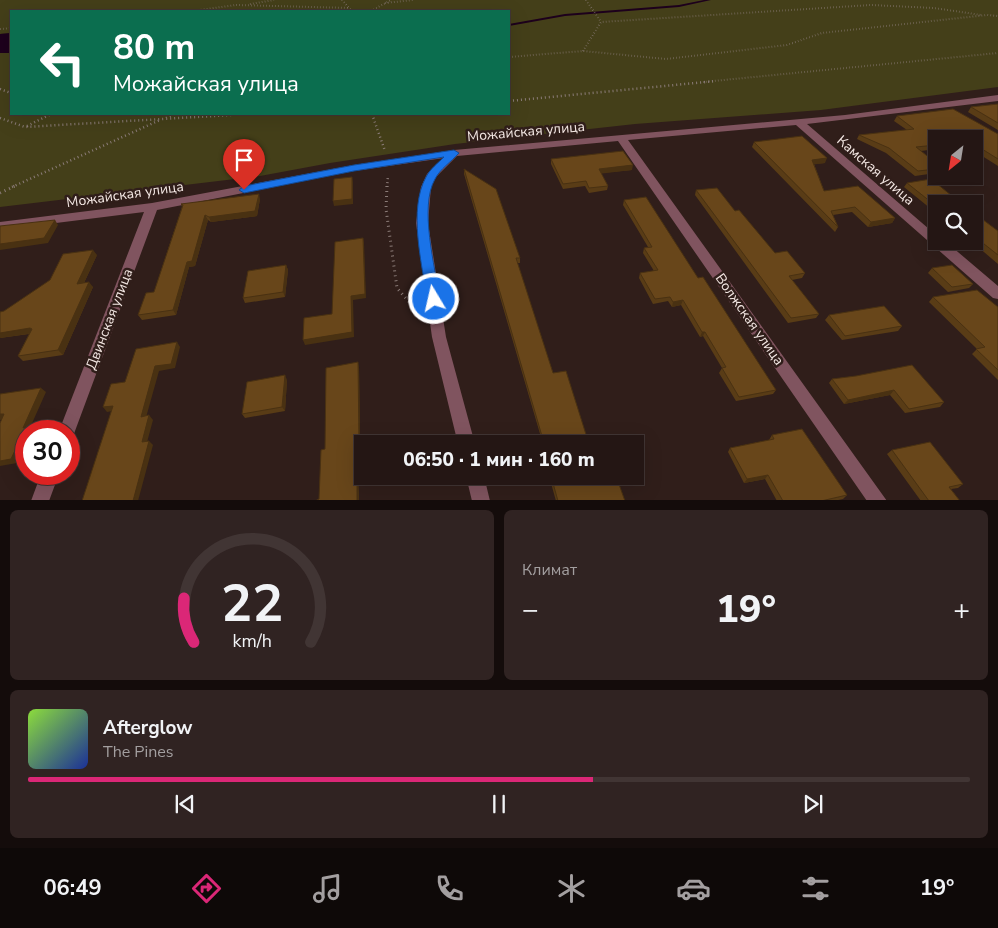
<!DOCTYPE html>
<html lang="ru">
<meta charset="utf-8">
<style>
:root{--surface:#241614;--page:#302322;--text:#f1f3f6;--muted:#a39fa0;--line:#413534;--accent:#db2777}
body{margin:0;font-family:"Nunito Sans",sans-serif;background:var(--page);color:var(--text);height:100vh;display:flex;flex-direction:column;font-size:19px;white-space:nowrap}
*{box-sizing:border-box;margin:0}
p{font-size:16px;color:var(--muted)}
.icon{flex:none;width:28px;height:28px;fill:none;stroke:currentColor;stroke-width:2;stroke-linecap:round;stroke-linejoin:round}
.map{position:relative;height:500px;overflow:hidden}
.panel{display:flex;flex-direction:column;gap:10px;padding:10px;background:#140c0b;flex:1}
.panel>*{flex:none}
.hud{position:absolute;left:10px;top:10px;width:500px;height:105px;border-radius:0px;box-shadow:0 5px 20px #0002,0 0 0 1px var(--line);background:#0b6e4f;color:#fff;overflow:hidden}
.needle{width:32px;rotate:210deg}
.buttons{position:absolute;left:928px;top:130px;display:grid;gap:10px}
.buttons a{display:grid;place-items:center;width:55px;height:55px;border-radius:0px;background:var(--surface);box-shadow:0 5px 20px #0002,0 0 0 1px var(--line);font-size:25px}
.speed{position:absolute;left:15px;top:420px;display:flex;gap:10px;font-size:25px;font-weight:700;text-align:center}
.speed>*{display:grid;place-content:center;width:65px;height:65px;border-radius:50%;background:var(--surface);box-shadow:0 5px 20px #0002,0 0 0 1px var(--line);line-height:1}
.speed .limit{border:8px solid #d22;background:#fff;color:#111}
.pin{position:absolute;display:grid;place-items:center;width:42px;height:42px;color:#fff;margin:-51px -21px;border-radius:50% 50% 50% 0;rotate:-45deg;box-shadow:0 0 5px #0007}
.pin .icon{rotate:45deg}
.me{position:absolute;width:55px;margin:-28px;rotate:351deg;stroke-linejoin:round;filter:drop-shadow(0 0 4px #0008)}
.turn{display:flex;align-items:center;gap:18px;height:105px;padding:0 20px;font-size:22px}
.turn .icon{width:65px;height:65px;stroke-width:2.5}
.turn b{display:block;font-size:35px;line-height:42px}
.big{font-size:38px;font-weight:800;line-height:1.1}
.panel .tile{flex:1;display:flex;flex-direction:column;justify-content:center;gap:8px;min-width:0;padding:0 18px;border-radius:8px;background:var(--page)}
.panel .dial{align-items:center;gap:0}
.dial svg{height:130px;overflow:visible;fill:none;stroke:var(--line);stroke-width:7;stroke-linecap:round;text-anchor:middle}
.dial text{fill:var(--text);stroke:none}
.song{display:flex;align-items:center;gap:15px}
.cover{width:60px;height:60px;border-radius:8px;background:linear-gradient(135deg,hsl(90 70% 55%),hsl(230 70% 35%))}
.played{height:5px;border-radius:2px;background:linear-gradient(90deg,var(--accent) 60%,var(--line) 60%)}
.keys{display:flex;justify-content:space-around;direction:ltr}
.heat{display:flex;justify-content:space-between;align-items:center;font-size:28px;direction:ltr}
.panel .tiles{flex:1;display:grid;gap:10px;grid-template-columns:1fr 1fr}
.tile:last-child{grid-column:span 2}
.trip{position:absolute;left:354px;top:435px;width:290px;height:50px;border-radius:0px;background:var(--surface);box-shadow:0 5px 20px #0002,0 0 0 1px var(--line);font-weight:800;line-height:50px;text-align:center}
.tabs{display:flex;height:80px;justify-content:space-around;align-items:center;background:#0e0908;color:var(--muted)}
.tabs .icon{width:35px;height:35px}
.tabs .on{color:var(--accent)}
.tabs b{font-size:22px;color:var(--text)}
.map>svg:first-child{display:block}
</style>
<div class="map">
<svg width="998" height="501" viewBox="0 0 998 501">
<rect width="100%" height="100%" fill="#301e1a"/>
<path fill="#443f19" d="M0 0H998V87L821 110 635 124 455 144 330 163 260 176 0 207V53H11V114H509V11H340L303 9 256 11H11V33L0 34Z"/>
<path fill="#1d001c" d="M11 33V53H0V34Z"/>
<g fill="none" stroke-linecap="round" stroke-linejoin="round">
<path fill="#1d001c" fill-rule="evenodd" d="M704 0H711L679 7 565 16 509 26V24L565 14 679 5Z"/>
<path stroke="#8b7c78" stroke-width="2" stroke-dasharray="0.5 2.5" stroke-linecap="butt" d="M342 0 352 11
M586 0 601 22
M385 3 413 0
M250 4 274 0
M236 5 350 8
M192 11 236 5
M371 11 391 0
M0 29 11 28
M583 51 601 22 871 5 934 8 981 15
M509 57 583 51 666 59 787 45 822 33 987 15 998 16
M703 82 998 53"/>
<path stroke="#8b7c78" stroke-width="2.5" stroke-dasharray="1 3" stroke-linecap="butt" d="M0 89 11 93
M509 101 716 81
M372 114 385 151
M0 118 25 127 248 114
M166 118 174 114
M27 126 51 114
M12 187 160 120
M387 187 388 176"/>
<path stroke="#8b7c78" stroke-width="3" stroke-dasharray="1 4" stroke-linecap="butt" d="M387 186 386 209 397 288 418 312
M0 193 15 186"/>
<path fill="#80545f" fill-rule="evenodd" d="M998 95V101L807 124 936 235V241H945L998 286V299L993 298 796 125 628 140 887 501H867L618 141 457 156 436 177 431 187 428 223 446 337 475 444H458L432 337 416 223 421 187 427 174 444 158 354 171 157 210 75 431 73 437 69 438V431H59L144 212 0 230V222L152 203 354 165 454 150 845 115Z
M41 474H59L49 501H31Z
M466 476H484L490 501H472Z"/>
</g>
<path fill="#593c16" d="M998 104V130L968 112 971 107Z
M897 116 998 134V166L979 154H974V139H936V149L921 151 936 163V173L915 176 886 153 857 139 859 135 907 130 894 121Z
M754 142 825 163 814 164 824 191 895 218 892 223 868 227 852 212 833 215 838 227 835 232 752 147Z
M551 159 632 170 601 173 608 186 607 190 589 193 585 186 563 189 551 164Z
M464 169 520 258V263H517L553 373 589 444H543L464 174Z
M907 183 936 204V213L904 187Z
M696 190 775 253 805 273 802 278 792 280 819 314 816 318 788 323 695 195Z
M260 199 257 216 211 222 208 220 195 266 189 267 176 315 142 320 138 315 154 292 182 207 181 204Z
M624 200 698 278 776 390 773 394 736 401 719 373 722 368 703 336 700 337 681 305 672 307 668 301 653 304 639 278 640 273 654 271 643 253 644 248 648 247 623 205Z
M974 213 998 231V264L971 241H974Z
M97 255 84 283 93 287 63 355 23 361 18 356 29 334 0 338Z
M286 265 288 270 285 297 245 303 243 298Z
M932 268 973 284 969 288 948 292 928 273Z
M933 297 998 307V380L972 354 977 349 929 302Z
M829 315 902 326 898 331 842 340 825 320Z
M359 367 360 442 365 441 366 444H362V476H363L358 477 359 501H315L319 499 325 449Z
M856 376 944 402 940 407 905 413 890 395 844 404 829 383 832 379Z
M287 380 285 411 245 418 242 414Z
M772 435 847 495 843 499 834 501H777L765 479 744 483 728 452 730 448 769 440Z
M892 450 963 484 958 488 951 489 960 501H921L887 454Z
M549 476H616L625 501H556Z"/>
<path fill="#493112" d="M827 158 825 163 810 165 812 160Z
M633 165 632 170 598 174 599 169Z
M352 177 353 182V204L334 206 333 201Z
M259 194 260 199 257 216 211 222 209 217Z
M205 215 208 220 195 266 189 267 176 315 173 310 187 262Z
M895 218 892 223 868 227 871 222Z
M55 220 58 225 48 243 0 250V244Z
M363 238 364 243 366 298 353 300 354 337 305 345 303 340 352 332 351 296Z
M93 250 97 255 81 289 77 284Z
M286 265 288 270 285 297 283 292Z
M89 282 93 287 63 355 58 350Z
M683 300 681 305 672 307 673 302Z
M30 328 34 333 0 338V333Z
M702 332H705L703 336 700 337Z
M177 342 180 347 175 368 159 371 145 421 141 417 155 366Z
M358 362 359 367 360 447 359 442Z
M285 375 287 380 285 411 282 407Z
M41 388 46 392 29 430 30 431H26V442L17 463 0 466V461Z
M894 390 890 395 844 404 848 400Z
M113 406 118 410 107 412 103 407Z
M0 414H4L10 418 0 420Z
M149 415 153 420 146 446 142 442Z
M149 441 153 445 138 501H133Z
M357 473 358 477 359 501H357Z
M768 475 765 479 744 483 747 479Z"/>
<path fill="#68461a" stroke="#493112" d="M998 104V123L971 107Z
M953 109 998 134V159L982 149 977 150 974 148V139H936V145L916 147 936 163V169L918 171 889 148 859 135 914 129 897 116Z
M802 136 827 158 812 160 824 191 858 186 895 218 871 222 855 207 831 211 838 227 754 142Z
M623 151 633 165 599 169 608 186 589 188 586 181 563 184 551 159Z
M464 169 496 189 520 258H516L553 373 566 371 589 444H542L544 443Z
M352 177V199L333 201 334 179Z
M931 179 962 204H936V206L907 183Z
M717 188 735 211 739 210 775 253 787 251 805 273 789 276 819 314 791 318 696 190Z
M259 194 255 211 209 217 205 215 192 261 187 262 173 310 138 315 146 293 154 292 183 205 181 204Z
M646 197 698 278 703 277 776 390 739 397 722 368 726 367 705 332H702L683 300 673 302 670 297 655 299 640 273 658 270 644 248 652 247 624 200Z
M974 213 998 231V255L974 236Z
M55 220 44 238 0 244V226Z
M363 238 365 294 351 296 352 332 303 340 304 318 332 314 335 242Z
M93 250 77 284 89 282 58 350 18 356 32 329 30 328 0 333V312L4 311 50 280 63 254Z
M286 265 283 292 243 298 248 271Z
M952 265 973 284 952 287 932 268Z
M977 290 998 307V370L976 349 985 347 933 297Z
M884 306 902 326 845 336 829 315Z
M177 342 171 364 155 366 141 417 149 415 142 442 149 441 133 501H82L113 406 103 407 111 384 125 382 136 349Z
M358 362 359 442 365 441V444H362V472L357 473V501H315L319 499 321 450 325 449 326 368Z
M912 365 944 402 909 409 894 390 848 400 832 379 856 376Z
M285 375 282 407 242 414 247 382Z
M41 388 23 428 26 427 11 459 0 461V423L4 414H0V394Z
M802 429 847 495 821 501H783L768 475 747 479 730 448 774 439 772 435Z
M930 442 963 484 949 487 960 501H929L892 450Z
M551 476H616L625 501H558Z"/>
<path fill="#1a73e8" stroke="#114b97" d="M454 150 459 153C451 162 440 169 435 179 419 207 435 267 440 299L434 303 427 299C422 263 408 210 426 177 430 169 438 163 444 157L354 171 244 193 239 190 244 186 354 165Z"/>
<g text-anchor="middle" stroke-width="5" stroke-linejoin="round" paint-order="stroke">
<g font-size="14" fill="#f4e8e4" stroke="#301e1a">
<text transform="translate(526 131) rotate(-5)" y="5">Можайская улица</text>
<text transform="translate(876 170) rotate(41)" y="5">Камская улица</text>
<text transform="translate(125 194) rotate(-8)" y="5">Можайская улица</text>
<text transform="translate(109 319) rotate(-69)" y="5">Двинская улица</text>
<text transform="translate(750 319) rotate(55)" y="5">Волжская улица</text>
</g>
</g>
</svg>
<div class="buttons">
<a><svg class="needle" viewBox="-14 -14 28 28"><path d="M0-13l5 13h-10z" fill="#e53935"/><path d="M0 13l5-13h-10z" fill="#a39fa0"/></svg></a>
<a><svg class="icon" aria-label="search" viewBox="0 0 24 24"><circle cx="10" cy="10" r="6"/><path d="M15 15l6 6"/></svg></a>
</div>
<div class="speed"><div class="limit">30</div></div>
<div class="pin" style="left:244px;top:190px;background:#d93025"><svg class="icon" aria-label="arrive" viewBox="0 0 24 24"><path d="M6 21V4h12l-3 4 3 4H6"/></svg></div>
<svg class="me" style="left:434px;top:299px" viewBox="-20 -20 40 40"><circle r="17" fill="#1a73e8" stroke="#fff" stroke-width="3"/><path d="M0-11L8 9 0 5-8 9z" fill="#fff"/></svg>
<div class="trip">06:50 · 1 мин · 160 m</div>
<div class="hud">
<div class="turn"><svg class="icon" aria-label="left" viewBox="0 0 24 24"><path d="M17 20v-9H6M10 6l-5 5 5 5"/></svg><div><b>80 m</b>Можайская улица</div></div>
</div>
</div>
<section class="panel">
<div class="tiles">
<div class="tile dial"><svg viewBox="0 0 100 80">
<path d="M14 69A42 42 0 1 1 86 69"/>
<path d="M14 69A42 42 0 0 1 8 42" stroke="#db2777"/>
<text x="50" y="56" font-size="32" font-weight="700">22</text>
<text x="50" y="72" font-size="11">km/h</text>
</svg></div>
<div class="tile"><p>Климат</p>
<div class="heat"><a>−</a><b class="big">19°</b><a>+</a></div>
</div>
<div class="tile">
<div class="song"><i class="cover"></i><div><b>Afterglow</b><p>The Pines</p></div></div>
<div class="played"></div>
<div class="keys"><svg class="icon" aria-label="previous" viewBox="0 0 24 24"><path d="M18 5L8 12l10 7zM5 5v14"/></svg><svg class="icon" aria-label="pause" viewBox="0 0 24 24"><path d="M8 5v14M16 5v14"/></svg><svg class="icon" aria-label="next" viewBox="0 0 24 24"><path d="M6 5l10 7-10 7zM19 5v14"/></svg></div>
</div>
</div>
</section>
<nav class="tabs">
<b>06:49</b>
<svg class="icon on" aria-label="directions" viewBox="0 0 24 24"><path d="M12 3l9 9-9 9-9-9zM9 14v-3h6M13 9l2 2-2 2"/></svg>
<svg class="icon" aria-label="music" viewBox="0 0 24 24"><path d="M9 18V5l10-2v13"/><circle cx="6" cy="18" r="3"/><circle cx="16" cy="16" r="3"/></svg>
<svg class="icon" aria-label="phone" viewBox="0 0 24 24"><path d="M5 4h4l2 5-3 2q2 4 5 5l2-3 5 2v4C11 20 4 13 5 4z"/></svg>
<svg class="icon" aria-label="climate" viewBox="0 0 24 24"><path d="M12 3v18M4 7l16 10M4 17L20 7"/></svg>
<svg class="icon" aria-label="car" viewBox="0 0 24 24"><path d="M5 17H2v-5l4-1 3-4h7l3 4 3 1v5h-3M9 17h6M6 11h13"/><circle cx="7" cy="17" r="2"/><circle cx="17" cy="17" r="2"/></svg>
<svg class="icon" aria-label="filters" viewBox="0 0 24 24"><path d="M4 7h16M4 17h16"/><circle cx="9" cy="7" r="2"/><circle cx="15" cy="17" r="2"/></svg>
<b>19°</b>
</nav>
